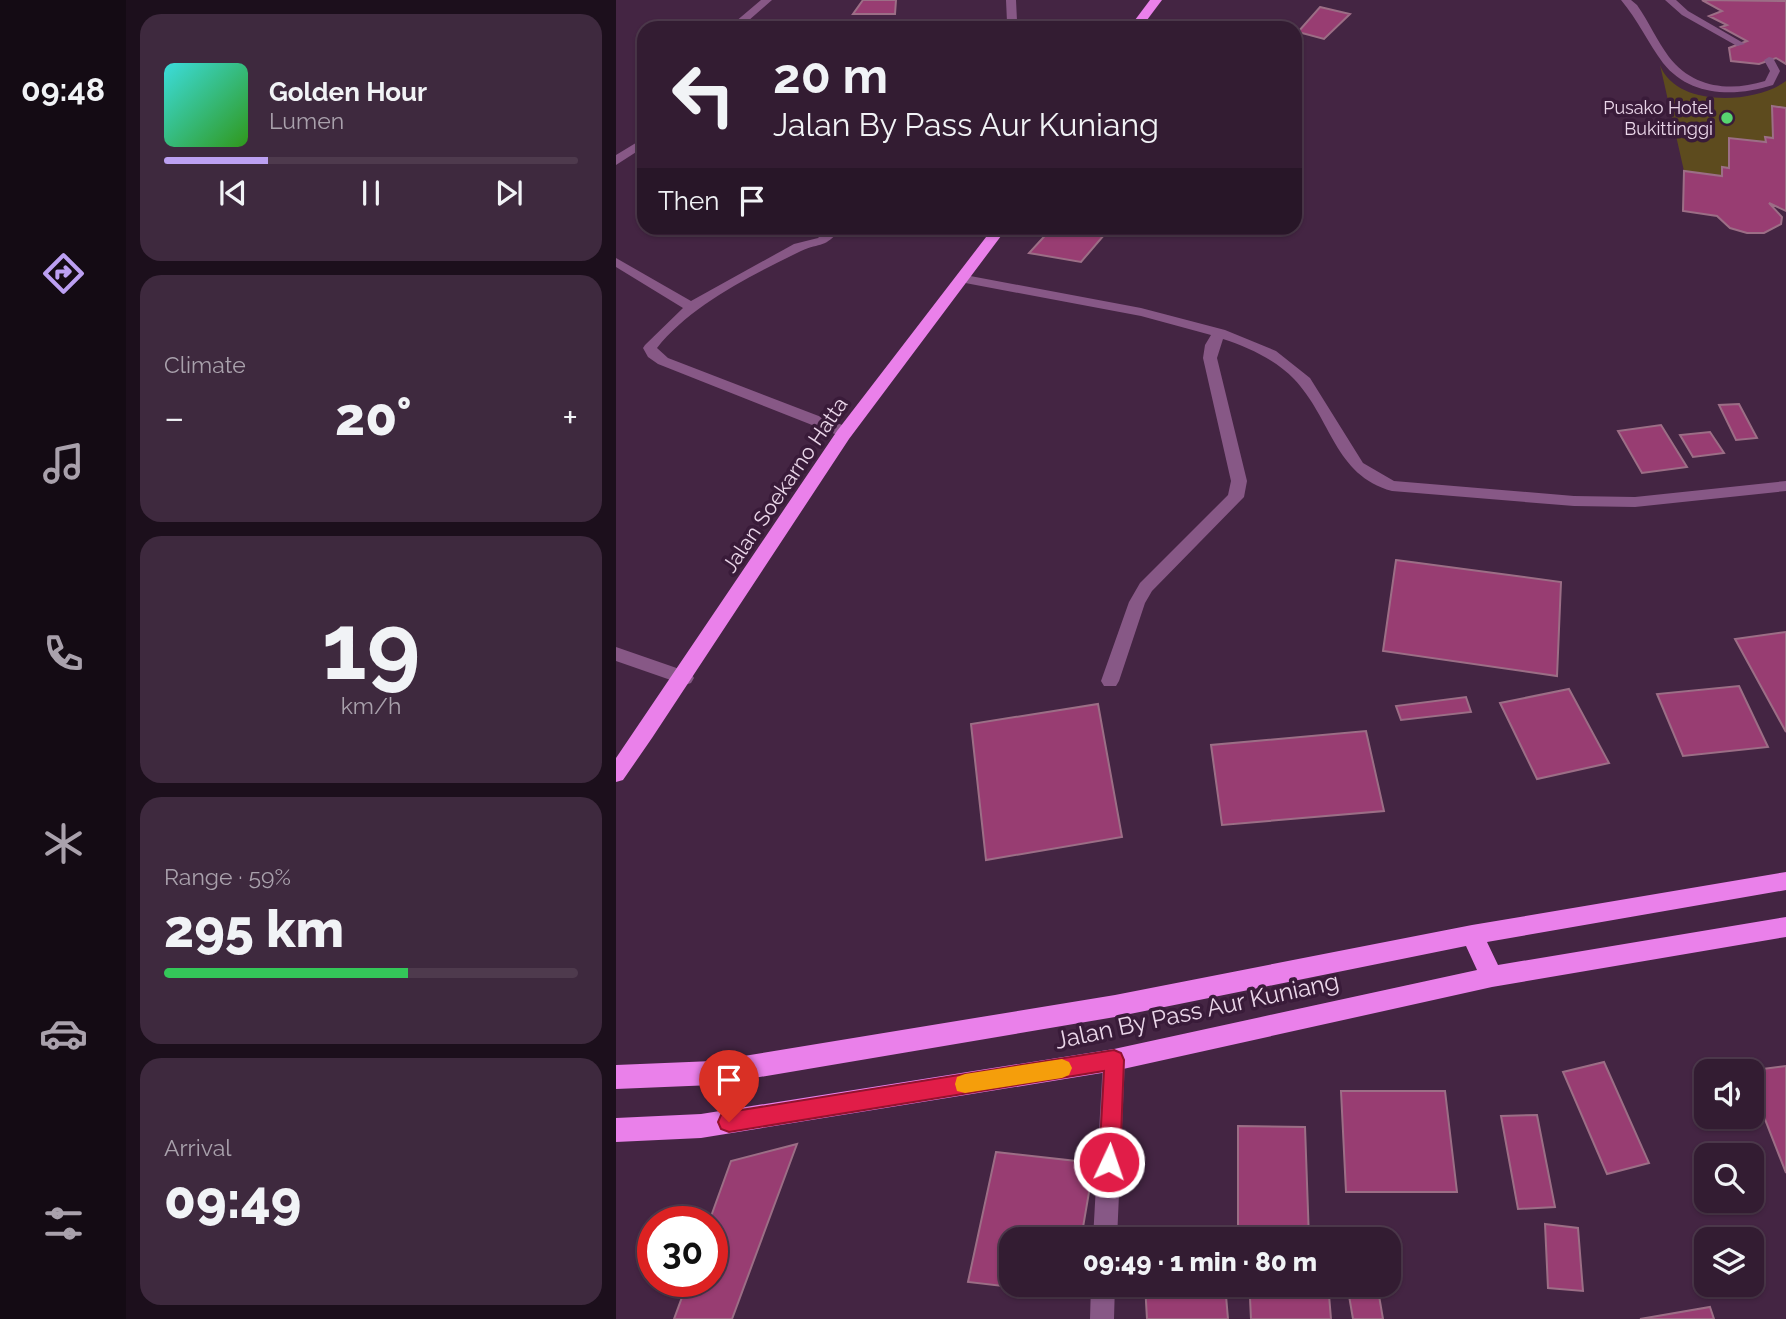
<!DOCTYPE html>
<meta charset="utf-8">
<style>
:root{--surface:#331c32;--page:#3e293e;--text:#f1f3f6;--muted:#a9a1ac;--line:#4e3a4d;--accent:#bca0f2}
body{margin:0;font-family:Raleway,sans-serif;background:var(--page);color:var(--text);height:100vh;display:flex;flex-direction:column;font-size:26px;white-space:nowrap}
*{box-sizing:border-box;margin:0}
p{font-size:23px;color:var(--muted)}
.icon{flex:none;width:38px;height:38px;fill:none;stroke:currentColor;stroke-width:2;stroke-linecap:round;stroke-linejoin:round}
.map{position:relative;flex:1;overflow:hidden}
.side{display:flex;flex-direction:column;gap:14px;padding:14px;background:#1c0f1c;width:490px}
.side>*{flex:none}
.banner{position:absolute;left:21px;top:21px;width:665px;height:214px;border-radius:21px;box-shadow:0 2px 5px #0004,0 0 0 2px var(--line);background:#331c32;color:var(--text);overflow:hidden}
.controls{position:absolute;left:1078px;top:1059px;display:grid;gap:14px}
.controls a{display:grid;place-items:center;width:70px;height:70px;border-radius:14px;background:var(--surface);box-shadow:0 2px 5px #0004,0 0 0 2px var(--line);font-size:35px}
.speed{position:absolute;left:21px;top:1206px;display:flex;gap:14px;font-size:35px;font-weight:700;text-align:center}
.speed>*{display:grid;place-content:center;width:91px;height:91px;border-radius:50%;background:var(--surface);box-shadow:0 2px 5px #0004,0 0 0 2px var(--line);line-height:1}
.speed .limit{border:10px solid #d22;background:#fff;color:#111}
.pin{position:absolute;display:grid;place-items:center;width:60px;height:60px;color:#fff;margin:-72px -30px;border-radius:50% 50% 50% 0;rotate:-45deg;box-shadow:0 0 7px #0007}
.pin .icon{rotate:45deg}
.me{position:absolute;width:77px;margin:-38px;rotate:3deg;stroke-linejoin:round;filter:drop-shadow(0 0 5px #0008)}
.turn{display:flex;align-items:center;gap:24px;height:147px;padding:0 21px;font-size:32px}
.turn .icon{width:91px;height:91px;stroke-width:2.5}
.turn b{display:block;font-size:49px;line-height:60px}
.then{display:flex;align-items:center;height:66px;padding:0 21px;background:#0003;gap:14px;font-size:26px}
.big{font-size:52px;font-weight:800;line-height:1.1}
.side .card{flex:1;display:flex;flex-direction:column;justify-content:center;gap:10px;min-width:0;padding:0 24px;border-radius:21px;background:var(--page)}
.side .dial{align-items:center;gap:0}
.dial b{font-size:91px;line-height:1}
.song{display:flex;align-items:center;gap:21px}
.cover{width:84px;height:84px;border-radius:10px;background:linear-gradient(135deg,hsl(180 70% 55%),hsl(110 70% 35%))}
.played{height:7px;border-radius:4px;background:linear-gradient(90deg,var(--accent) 25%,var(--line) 25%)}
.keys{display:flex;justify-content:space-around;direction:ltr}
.heat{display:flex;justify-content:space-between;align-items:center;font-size:38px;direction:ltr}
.charge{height:10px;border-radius:5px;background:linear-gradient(90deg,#34c759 59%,var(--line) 0)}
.trip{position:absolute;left:383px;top:1227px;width:402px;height:70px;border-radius:21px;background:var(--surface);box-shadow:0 2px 5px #0004,0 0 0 2px var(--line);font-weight:800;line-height:70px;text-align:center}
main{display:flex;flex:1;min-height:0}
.tab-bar{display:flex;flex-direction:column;width:126px;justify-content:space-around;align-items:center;background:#140b14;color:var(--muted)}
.tab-bar .icon{width:49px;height:49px}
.tab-bar .on{color:var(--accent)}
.tab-bar b{font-size:32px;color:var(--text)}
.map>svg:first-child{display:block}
</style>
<main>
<nav class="tab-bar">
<b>09:48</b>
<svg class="icon on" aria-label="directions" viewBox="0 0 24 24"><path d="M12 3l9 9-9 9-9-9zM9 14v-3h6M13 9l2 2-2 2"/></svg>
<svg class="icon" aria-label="music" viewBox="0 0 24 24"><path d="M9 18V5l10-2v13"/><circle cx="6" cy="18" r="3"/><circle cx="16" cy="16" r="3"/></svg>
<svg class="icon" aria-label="phone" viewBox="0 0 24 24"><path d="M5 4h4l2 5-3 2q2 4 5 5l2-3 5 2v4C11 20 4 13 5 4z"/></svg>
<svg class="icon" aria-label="climate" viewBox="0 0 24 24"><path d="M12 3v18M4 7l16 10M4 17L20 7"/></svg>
<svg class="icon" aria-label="car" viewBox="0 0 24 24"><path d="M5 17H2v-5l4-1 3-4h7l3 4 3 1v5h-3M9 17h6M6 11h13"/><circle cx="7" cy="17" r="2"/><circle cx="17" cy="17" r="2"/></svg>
<svg class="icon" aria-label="filters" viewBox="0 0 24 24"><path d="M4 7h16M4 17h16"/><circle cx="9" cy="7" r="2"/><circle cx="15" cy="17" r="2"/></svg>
</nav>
<section class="side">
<div class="card">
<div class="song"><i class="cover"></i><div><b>Golden Hour</b><p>Lumen</p></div></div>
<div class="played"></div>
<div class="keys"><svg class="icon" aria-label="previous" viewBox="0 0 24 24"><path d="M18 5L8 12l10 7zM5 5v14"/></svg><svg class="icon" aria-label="pause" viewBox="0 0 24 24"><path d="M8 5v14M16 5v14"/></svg><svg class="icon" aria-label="next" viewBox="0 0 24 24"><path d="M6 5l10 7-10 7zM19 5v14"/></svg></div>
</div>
<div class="card"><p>Climate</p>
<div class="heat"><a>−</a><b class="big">20°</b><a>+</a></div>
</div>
<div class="card dial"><b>19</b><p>km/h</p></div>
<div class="card"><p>Range · 59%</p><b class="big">295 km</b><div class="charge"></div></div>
<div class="card"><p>Arrival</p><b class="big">09:49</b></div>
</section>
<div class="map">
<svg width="1170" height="1319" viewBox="0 0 1170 1319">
<rect width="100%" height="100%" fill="#442543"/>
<path fill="#5d4b1e" d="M1044 65C1060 108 1139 104 1170 81V108L1156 107 1157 138 1150 137V142L1113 138V168L1106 176 1068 171Z"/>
<path fill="#983d72" stroke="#9c6e86" stroke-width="2" d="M247 0H280L279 14H237Z
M1086 0 1170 1V64L1160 58 1143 64 1115 61 1113 48 1131 41 1105 27 1111 25 1093 16 1106 11Z
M704 7 734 14 708 39 682 32Z
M1156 106 1170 108V211L1153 203 1166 217 1165 224 1148 233H1131L1114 228 1101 216 1067 211 1068 171 1106 176V167L1113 168V138L1150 142 1149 137 1157 138Z
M436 228H494L465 262 413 253Z
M1123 404 1141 438 1120 440 1103 405Z
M1045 425 1071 467 1026 473 1002 431Z
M1094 432 1108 453 1077 457 1064 435Z
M780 560 945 582 941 676 767 651Z
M1170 632V732L1119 639Z
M1123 686 1152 747 1067 756 1041 694Z
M953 689 993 763 921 779 884 703Z
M850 697 855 712 785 720 780 706Z
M482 704 506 837 370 860 355 724Z
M750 731 768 811 606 825 595 745Z
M988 1062 1033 1163 991 1174 947 1072Z
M1170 1066V1173L1136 1086V1071H1131Z
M725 1091H829L841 1192H730Z
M921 1115 939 1207 902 1209 885 1116Z
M622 1126 689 1127 693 1239H622Z
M181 1144 116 1319H58L72 1281H96V1222H93L115 1161Z
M380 1152 478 1163 465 1239H396V1284H457L456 1294 352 1282Z
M929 1224 962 1228 967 1291 932 1288Z
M529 1284H609L612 1319H531Z
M731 1284H761L767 1319H737Z
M713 1295 715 1319H635L634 1298Z
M1094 1307 1098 1319H1024Z"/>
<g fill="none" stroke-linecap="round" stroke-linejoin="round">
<path fill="#875886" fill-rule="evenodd" d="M1005 0H1015L1021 5C1033 22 1041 41 1053 57 1077 88 1114 92 1149 81L1154 71 1148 60 1153 57 1157 58 1164 71 1157 85C1119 97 1074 97 1047 63 1032 43 1022 20 1005 0Z
M1049 0H1060L1072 11 1129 44 1121 46 1066 15Z"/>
<path fill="#875886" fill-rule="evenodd" d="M145 0H156L124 28H112Z
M390 0H400L401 21 407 28H396L391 22Z
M28 138V147L0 165V155Z
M212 228H225C209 249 205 242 185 251 136 275 74 306 41 348L52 358 234 428 237 432 234 436H224L42 364 32 357 27 348 29 345 67 308 0 267V258L75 301 178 244 202 238Z
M349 275 525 308 609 330 660 351 694 378 747 463 778 481 958 496 1019 497 1170 481V491L1019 507 958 506 776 491C718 475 716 419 678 379 660 360 632 347 607 339L601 358 631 481 628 497 536 591 529 603 503 681 500 686H488L485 681 513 602 524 583 612 495 615 481 587 358 589 345 595 335 525 316 344 282 342 279Z
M0 647 75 673 78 678 75 683 69 685 0 661Z
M498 1050 506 1053 509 1060 501 1239H477L487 1060 490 1053Z
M475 1284H499L498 1319H474Z"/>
<path fill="#ea80ea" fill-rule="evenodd" d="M534 0H546L525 28H513Z
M377 228H391L233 439 36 738 7 780 0 782V758L221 431Z
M1170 872V890L871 942 882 965 1170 917V937L876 987 498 1071 85 1138 0 1142V1118L85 1114 498 1049 861 970 850 946 499 1017 97 1085 0 1089V1065L97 1061 499 995 856 925Z"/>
</g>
<path fill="#e11d48" stroke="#92132f" stroke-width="2" d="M498 1050 505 1053 508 1060 504 1162 500 1170 493 1173 486 1170 483 1162 488 1071 113 1132 105 1129 102 1122 105 1115 113 1112Z"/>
<path fill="#f59e0b" d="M446 1059 453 1062 456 1068 453 1075 446 1078 349 1093 341 1091 339 1084 341 1077 349 1074Z"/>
<circle fill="#57d570" stroke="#391b39" stroke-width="2.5" cx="1111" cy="118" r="7"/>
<g text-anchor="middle" stroke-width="7" stroke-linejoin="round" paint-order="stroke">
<g font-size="18" fill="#ead6e9" stroke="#391b39" text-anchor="end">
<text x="1097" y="114">Pusako Hotel<tspan x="1097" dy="21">Bukittinggi</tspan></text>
</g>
<g font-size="21" fill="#ead6e9" stroke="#391b39">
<text transform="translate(169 485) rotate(-56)" y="7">Jalan Soekarno Hatta</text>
</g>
<g font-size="24" fill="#ead6e9" stroke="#391b39">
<text transform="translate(581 1011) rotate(-12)" y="8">Jalan By Pass Aur Kuniang</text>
</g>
</g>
</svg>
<div class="controls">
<a><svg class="icon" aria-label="sound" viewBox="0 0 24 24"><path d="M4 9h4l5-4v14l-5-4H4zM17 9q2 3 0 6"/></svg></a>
<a><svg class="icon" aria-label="search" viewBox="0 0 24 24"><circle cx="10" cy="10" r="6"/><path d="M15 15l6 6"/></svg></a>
<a><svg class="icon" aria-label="layers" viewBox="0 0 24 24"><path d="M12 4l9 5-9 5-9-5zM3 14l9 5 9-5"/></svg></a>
</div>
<div class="speed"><div class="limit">30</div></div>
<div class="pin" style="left:113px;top:1122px;background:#d93025"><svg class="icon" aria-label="arrive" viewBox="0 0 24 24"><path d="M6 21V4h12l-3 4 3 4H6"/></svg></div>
<svg class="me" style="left:493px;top:1162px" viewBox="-20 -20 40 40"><circle r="17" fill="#e11d48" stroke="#fff" stroke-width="3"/><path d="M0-11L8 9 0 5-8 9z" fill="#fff"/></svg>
<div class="trip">09:49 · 1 min · 80 m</div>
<div class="banner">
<div class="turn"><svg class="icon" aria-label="left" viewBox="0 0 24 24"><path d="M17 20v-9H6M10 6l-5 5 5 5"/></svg><div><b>20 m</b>Jalan By Pass Aur Kuniang</div></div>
<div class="then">Then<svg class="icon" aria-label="arrive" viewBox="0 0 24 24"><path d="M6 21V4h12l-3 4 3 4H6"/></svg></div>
</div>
</div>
</main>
